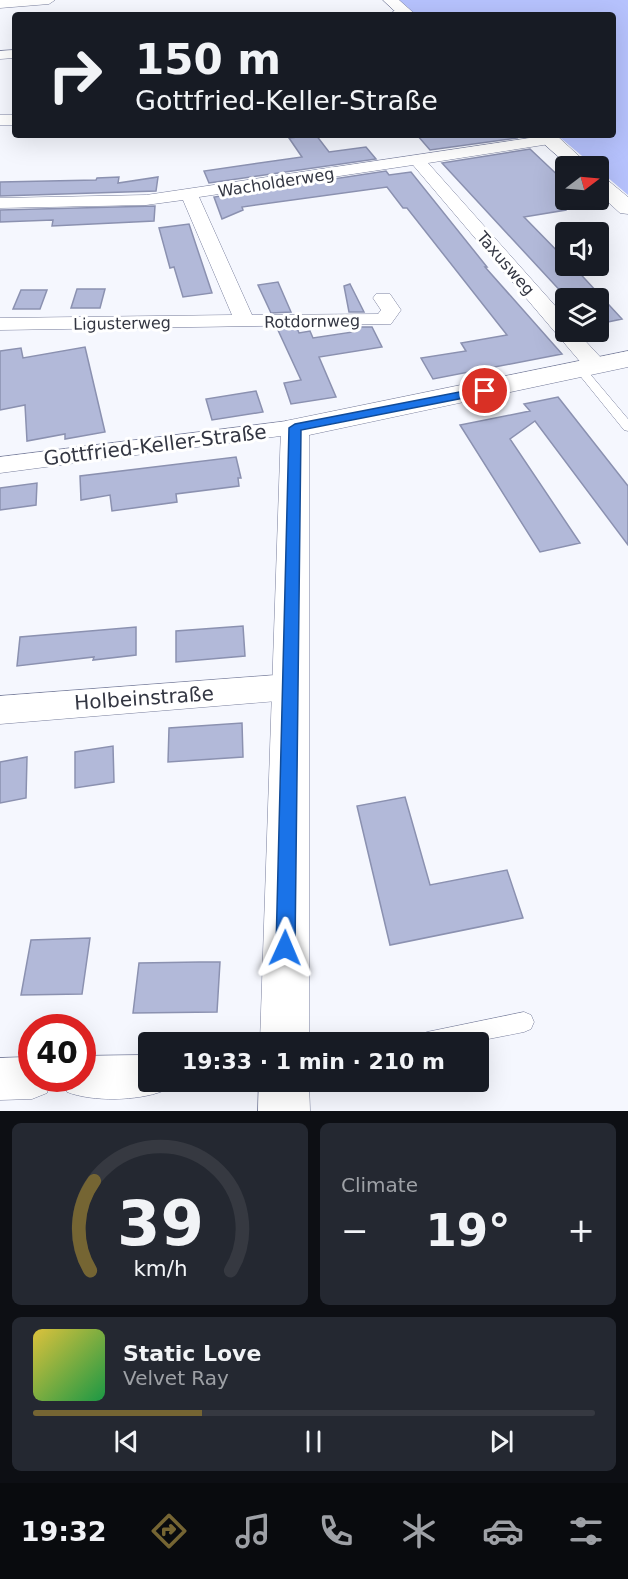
<!DOCTYPE html>
<meta charset="utf-8">
<style>
:root{--surface:#171b24;--page:#242831;--text:#f1f3f6;--muted:#9ea1a6;--line:#363941;--accent:#756533}
body{margin:0;font-family:"DejaVu Sans",sans-serif;background:var(--page);color:var(--text);height:100vh;display:flex;flex-direction:column;font-size:22px;white-space:nowrap}
*{box-sizing:border-box;margin:0}
p{font-size:20px;color:var(--muted)}
.icon{flex:none;width:33px;height:33px;fill:none;stroke:currentColor;stroke-width:2;stroke-linecap:round;stroke-linejoin:round}
.map{position:relative;height:1111px;overflow:hidden}
.sheet{display:flex;flex-direction:column;gap:12px;padding:12px;background:#0d0f14;flex:1}
.sheet>*{flex:none}
.hud{position:absolute;left:12px;top:12px;width:604px;height:126px;border-radius:6px;box-shadow:0 6px 24px #0002;background:#171b24;color:var(--text);overflow:hidden}
.needle{width:39px;rotate:74deg}
.controls{position:absolute;left:555px;top:156px;display:grid;gap:12px}
.controls a{display:grid;place-items:center;width:54px;height:54px;border-radius:6px;background:var(--surface);box-shadow:0 6px 24px #0002;font-size:30px}
.speed{position:absolute;left:18px;top:1014px;display:flex;gap:12px;font-size:30px;font-weight:700;text-align:center}
.speed>*{display:grid;place-content:center;width:78px;height:78px;border-radius:50%;background:var(--surface);box-shadow:0 6px 24px #0002;line-height:1}
.speed .limit{border:9px solid #d22;background:#fff;color:#111}
.pin{position:absolute;display:grid;place-items:center;width:51px;height:51px;color:#fff;margin:-26px;border:3px solid #fff;border-radius:50%;box-shadow:0 2px 6px #0007}
.me{position:absolute;width:66px;margin:-33px;rotate:1deg;stroke-linejoin:round;filter:drop-shadow(0 0 4px #0008)}
.turn{display:flex;align-items:center;gap:21px;height:126px;padding:0 24px;font-size:27px}
.turn .icon{width:78px;height:78px;stroke-width:2.5}
.turn b{display:block;font-size:42px;line-height:51px}
.big{font-size:45px;font-weight:600;line-height:1.1}
.sheet .tile{flex:1;display:flex;flex-direction:column;justify-content:center;gap:9px;min-width:0;padding:0 21px;border-radius:9px;background:var(--page)}
.sheet .dial{align-items:center;gap:0}
.dial svg{height:156px;overflow:visible;fill:none;stroke:var(--line);stroke-width:7;stroke-linecap:round;text-anchor:middle}
.dial text{fill:var(--text);stroke:none}
.song{display:flex;align-items:center;gap:18px}
.cover{width:72px;height:72px;border-radius:9px;background:linear-gradient(135deg,hsl(50 70% 55%),hsl(140 70% 35%))}
.played{height:6px;border-radius:3px;background:linear-gradient(90deg,var(--accent) 30%,var(--line) 30%)}
.keys{display:flex;justify-content:space-around;direction:ltr}
.heat{display:flex;justify-content:space-between;align-items:center;font-size:33px;direction:ltr}
.sheet .tiles{flex:1;display:grid;gap:12px;grid-template-columns:1fr 1fr}
.tile:last-child{grid-column:span 2}
.trip{position:absolute;left:138px;top:1032px;width:351px;height:60px;border-radius:6px;background:var(--surface);box-shadow:0 6px 24px #0002;font-weight:600;line-height:60px;text-align:center}
.menu{display:flex;height:96px;justify-content:space-around;align-items:center;background:#090b0e;color:var(--muted)}
.menu .icon{width:42px;height:42px}
.menu .current{color:var(--accent)}
.menu b{font-size:27px;color:var(--text)}
.map>svg:first-child{display:block}
</style>
<div class="map">
<svg width="628" height="1111" viewBox="0 0 628 1111">
<rect width="100%" height="100%" fill="#f5f7fe"/>
<path fill="#b6c2fd" d="M398 0H628V195L599 170 598 166H594L557 135H614V15H416Z"/>
<path fill="#b2b9d9" stroke="#8b91b0" stroke-width="1.5" d="M316 135 329 152 366 147 376 159 209 183 204 171 302 157 289 138Z
M417 135H514L517 138 430 150Z
M530 149 566 183V210L524 217 566 260V266H573L622 319 598 324V298H569L565 296 442 163Z
M386 171 389 175 411 172 487 267H485L562 354 433 379 421 358 466 351 461 343 507 335 407 208H403L387 187 242 207 243 210 222 219 214 197Z
M119 177 118 183 158 177 156 191 0 196V182L96 180 97 178Z
M155 206 154 221 52 226 53 220 0 222V210Z
M189 224 212 293 183 297 174 267 170 268 159 228Z
M278 282 291 312 271 313 258 285Z
M350 284 364 312H349L344 286Z
M77 289H105L100 308H71Z
M21 290H47L40 309H13Z
M352 327H372L382 347 319 357 336 397 291 404 284 383 301 380 277 328H297L299 333 310 331 313 338 353 332Z
M85 347 105 432 65 439V434L27 441 25 405 0 410V351L21 348 23 358Z
M256 391 263 412 212 420 206 399Z
M558 397 628 486V545L535 421 510 439 580 543 540 552 460 425 530 411 524 404Z
M236 457 241 478H238L239 486 176 494 177 502 112 511 110 495 81 500 80 476Z
M37 483 36 505 0 510V488Z
M243 626 245 656 176 662V631Z
M136 627V655L93 660 94 657 17 666 20 637Z
M242 723 243 757 168 762 169 728Z
M113 746 114 782 75 788V752Z
M27 757 26 798 0 803V762Z
M405 797 430 885 507 870 523 918 390 945 357 806Z
M90 938 82 994 21 995 31 940Z
M200 962H220L217 1012 133 1013 139 963Z"/>
<g fill="none" stroke-linecap="round" stroke-linejoin="round">
<defs>
<path id="lane" d="M581 367 585 368 628 419V431L624 430 577 372V368Z
M524 1012 531 1015 534 1022 531 1029 524 1032 473 1042H417L420 1035 427 1032Z"/>
<path id="street" d="M0 0H55L49 4 0 8Z
M407 10 411 11 412 15H388L394 11Z
M15 50V58L0 59V51Z
M0 115H15V125H0Z
M550 135 556 137 558 140 556 143 428 163 566 318V332H577L604 361 607 366 604 371 596 373 588 371 413 165 199 197 252 315 378 314 381 310 373 298 376 294H390L401 310 391 324 0 330V318L232 315 183 200 146 205 0 208V198L146 195Z
M295 420 303 423 307 428 303 433 0 473V457Z
M289 674 300 678 304 687 300 696 289 700 0 724V696Z
M148 1055V1082H166L163 1091C138 1101 92 1102 67 1092L62 1078H82V1056Z
M32 1057V1078H52L47 1093 32 1099 0 1100V1058Z"/>
<path id="secondary" d="M383 0H399L416 15H399Z
M534 135H556L590 166H569Z
M598 176 605 178 628 197V214L620 213 598 193Z
M628 351V367L309 435V1042H260L281 428 285 421 295 419Z
M259 1082H309L310 1111H258Z"/>
</defs>
<use href="#lane" stroke="#787e9c" stroke-width="1"/>
<use href="#street" stroke="#787e9c" stroke-width="1"/>
<use href="#secondary" stroke="#787e9c" stroke-width="1"/>
<use href="#lane" fill="#fff" fill-rule="evenodd"/>
<use href="#street" fill="#fff" fill-rule="evenodd"/>
<use href="#secondary" fill="#fff" fill-rule="evenodd"/>
</g>
<path fill="#1a73e8" stroke="#114b97" stroke-width="1.5" d="M485 387 491 391 489 393 301 430 295 948 292 954 285 957 279 954 276 948 289 428 295 424Z"/>
<g text-anchor="middle" stroke-width="6" stroke-linejoin="round" paint-order="stroke">
<g font-size="16" fill="#333642" stroke="#fff">
<text transform="translate(276 182) rotate(-9)" y="6">Wacholderweg</text>
<text transform="translate(506 263) rotate(49)" y="6">Taxusweg</text>
<text transform="translate(312 321) rotate(-1)" y="6">Rotdornweg</text>
<text transform="translate(122 323) rotate(-1)" y="6">Ligusterweg</text>
</g>
<g font-size="20" fill="#333642" stroke="#fff">
<text transform="translate(155 445) rotate(-7)" y="7">Gottfried-Keller-Straße</text>
<text transform="translate(144 698) rotate(-4)" y="7">Holbeinstraße</text>
</g>
</g>
</svg>
<div class="controls">
<a><svg class="needle" viewBox="-14 -14 28 28"><path d="M0-13l5 13h-10z" fill="#e53935"/><path d="M0 13l5-13h-10z" fill="#9ea1a6"/></svg></a>
<a><svg class="icon" aria-label="sound" viewBox="0 0 24 24"><path d="M4 9h4l5-4v14l-5-4H4zM17 9q2 3 0 6"/></svg></a>
<a><svg class="icon" aria-label="layers" viewBox="0 0 24 24"><path d="M12 4l9 5-9 5-9-5zM3 14l9 5 9-5"/></svg></a>
</div>
<div class="speed"><div class="limit">40</div></div>
<div class="pin" style="left:485px;top:391px;background:#d93025"><svg class="icon" aria-label="arrive" viewBox="0 0 24 24"><path d="M6 21V4h12l-3 4 3 4H6"/></svg></div>
<svg class="me" style="left:285px;top:948px" viewBox="-20 -20 40 40"><path d="M0-17L14 15 0 8-14 15z" fill="#1a73e8" stroke="#fff" stroke-width="4"/></svg>
<div class="trip">19:33 · 1 min · 210 m</div>
<div class="hud">
<div class="turn"><svg class="icon" aria-label="right" viewBox="0 0 24 24"><path d="M7 20v-9h11M14 6l5 5-5 5"/></svg><div><b>150 m</b>Gottfried-Keller-Straße</div></div>
</div>
</div>
<section class="sheet">
<div class="tiles">
<div class="tile dial"><svg viewBox="0 0 100 80">
<path d="M14 69A42 42 0 1 1 86 69"/>
<path d="M14 69A42 42 0 0 1 16 23" stroke="#756533"/>
<text x="50" y="56" font-size="32" font-weight="700">39</text>
<text x="50" y="72" font-size="11">km/h</text>
</svg></div>
<div class="tile"><p>Climate</p>
<div class="heat"><a>−</a><b class="big">19°</b><a>+</a></div>
</div>
<div class="tile">
<div class="song"><i class="cover"></i><div><b>Static Love</b><p>Velvet Ray</p></div></div>
<div class="played"></div>
<div class="keys"><svg class="icon" aria-label="previous" viewBox="0 0 24 24"><path d="M18 5L8 12l10 7zM5 5v14"/></svg><svg class="icon" aria-label="pause" viewBox="0 0 24 24"><path d="M8 5v14M16 5v14"/></svg><svg class="icon" aria-label="next" viewBox="0 0 24 24"><path d="M6 5l10 7-10 7zM19 5v14"/></svg></div>
</div>
</div>
</section>
<nav class="menu">
<b>19:32</b>
<svg class="icon current" aria-label="directions" viewBox="0 0 24 24"><path d="M12 3l9 9-9 9-9-9zM9 14v-3h6M13 9l2 2-2 2"/></svg>
<svg class="icon" aria-label="music" viewBox="0 0 24 24"><path d="M9 18V5l10-2v13"/><circle cx="6" cy="18" r="3"/><circle cx="16" cy="16" r="3"/></svg>
<svg class="icon" aria-label="phone" viewBox="0 0 24 24"><path d="M5 4h4l2 5-3 2q2 4 5 5l2-3 5 2v4C11 20 4 13 5 4z"/></svg>
<svg class="icon" aria-label="climate" viewBox="0 0 24 24"><path d="M12 3v18M4 7l16 10M4 17L20 7"/></svg>
<svg class="icon" aria-label="car" viewBox="0 0 24 24"><path d="M5 17H2v-5l4-1 3-4h7l3 4 3 1v5h-3M9 17h6M6 11h13"/><circle cx="7" cy="17" r="2"/><circle cx="17" cy="17" r="2"/></svg>
<svg class="icon" aria-label="filters" viewBox="0 0 24 24"><path d="M4 7h16M4 17h16"/><circle cx="9" cy="7" r="2"/><circle cx="15" cy="17" r="2"/></svg>
</nav>
